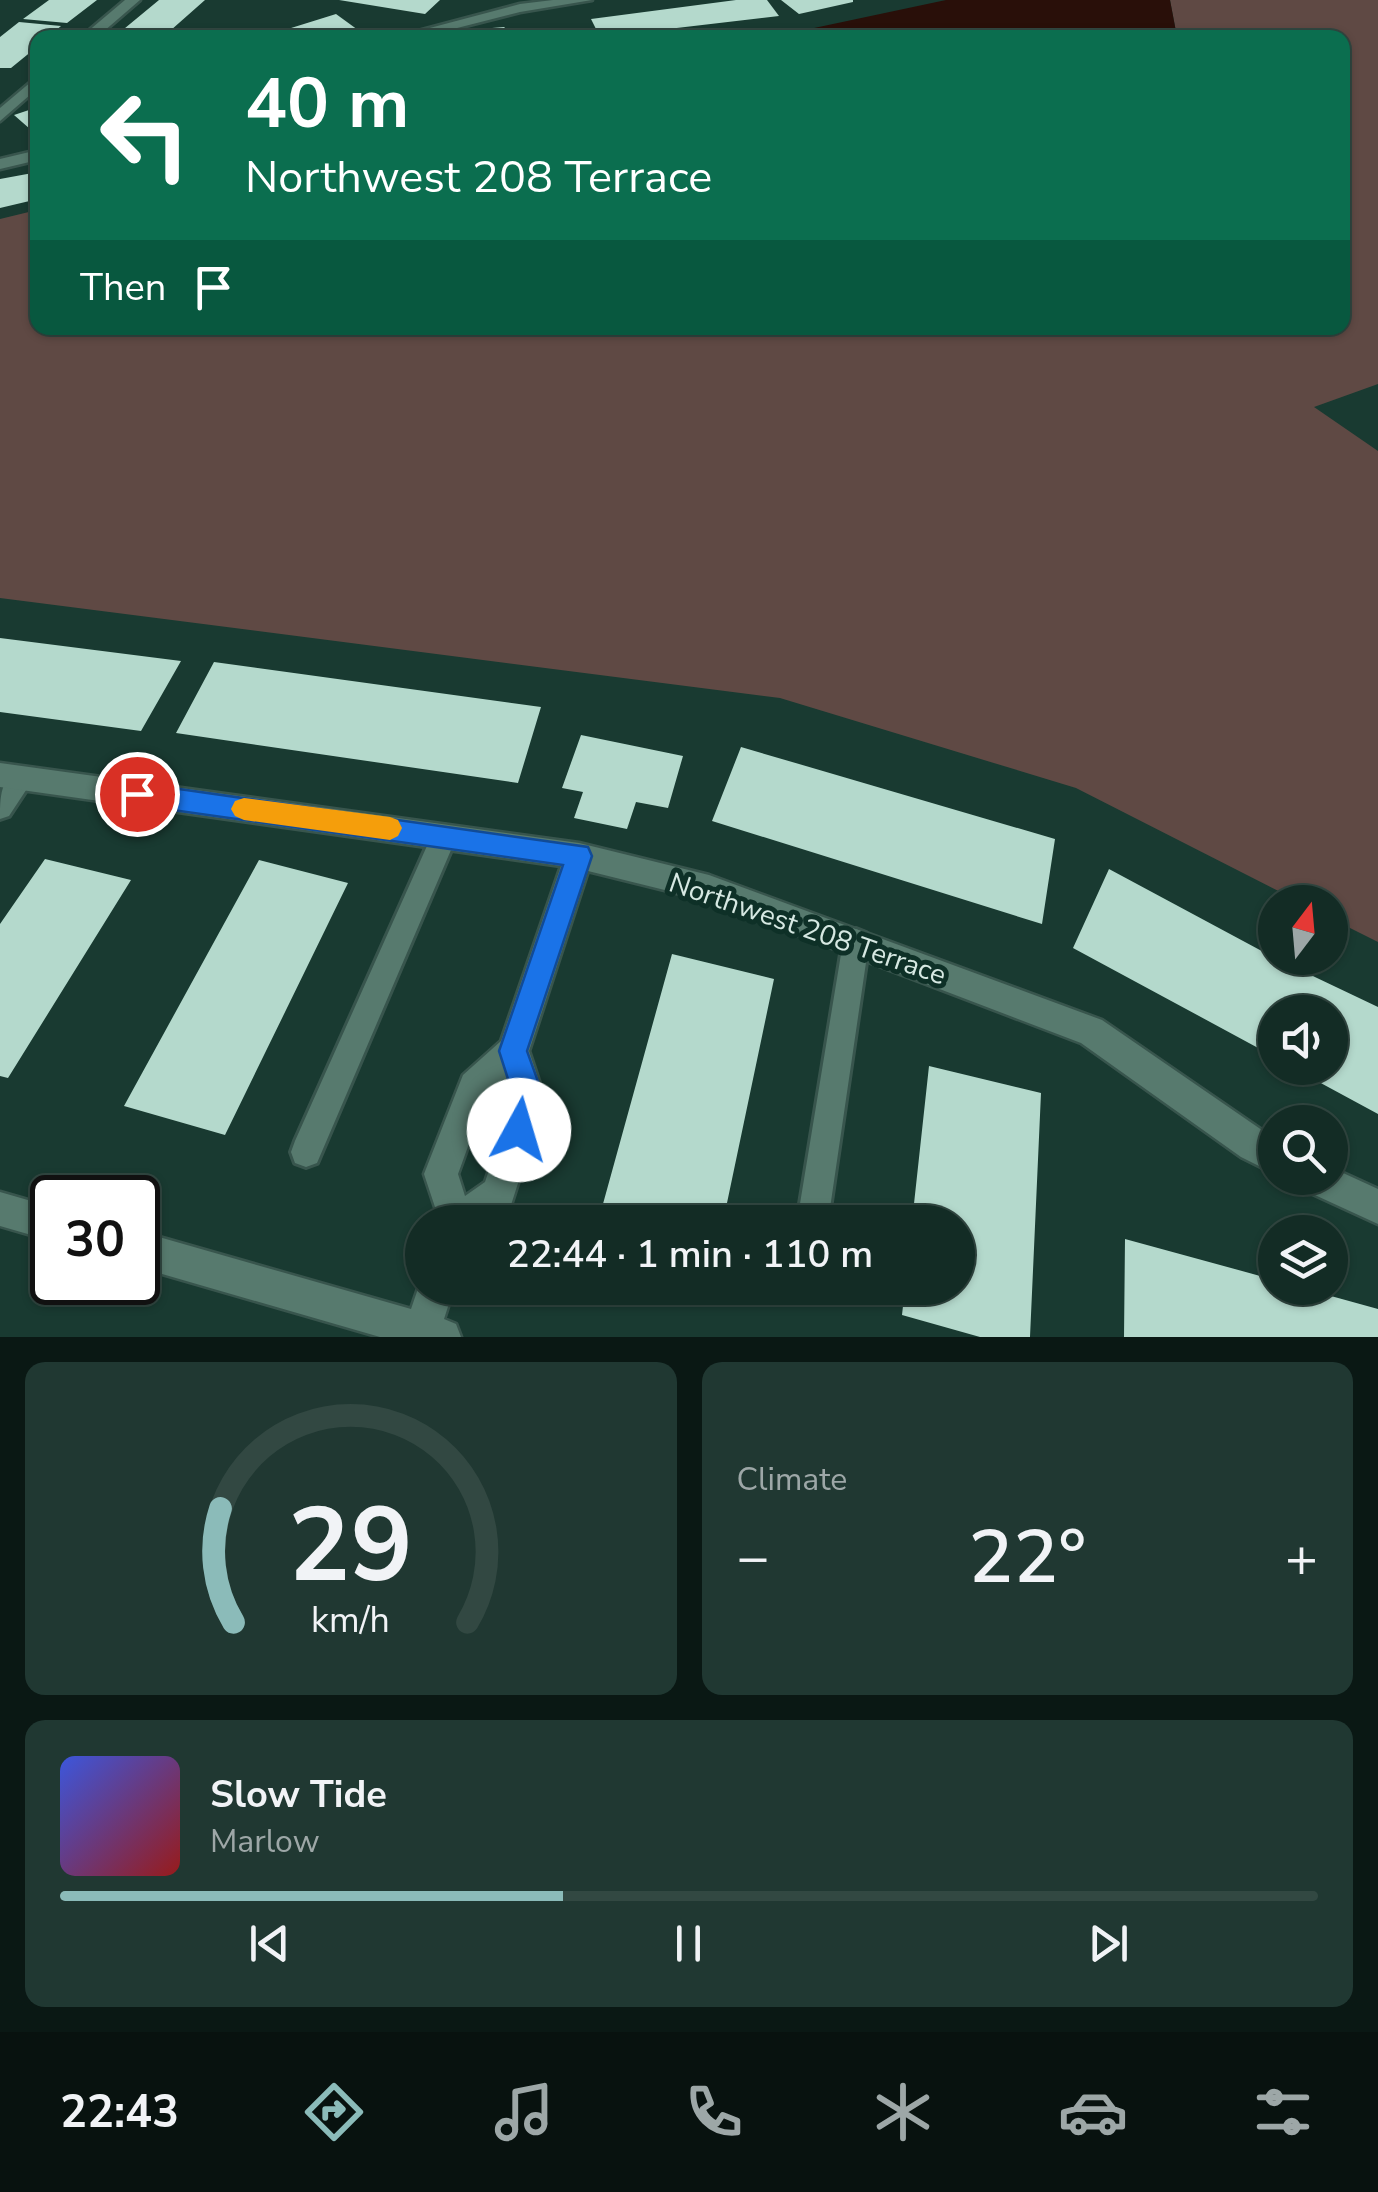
<!DOCTYPE html>
<meta charset="utf-8">
<style>
:root{--surface:#132c25;--page:#203832;--text:#f1f3f6;--muted:#9da7a7;--line:#324842;--accent:#8bbbb9}
body{margin:0;font-family:"Nunito Sans",sans-serif;background:var(--page);color:var(--text);height:100vh;display:flex;flex-direction:column;font-size:38px;white-space:nowrap}
*{box-sizing:border-box;margin:0}
p{font-size:32px;color:var(--muted)}
.icon{flex:none;width:55px;height:55px;fill:none;stroke:currentColor;stroke-width:2;stroke-linecap:round;stroke-linejoin:round}
.map{position:relative;height:1337px;overflow:hidden}
.side{display:flex;flex-direction:column;gap:25px;padding:25px;background:#0a1814;flex:1}
.side>*{flex:none}
.guide{position:absolute;left:30px;top:30px;width:1320px;height:305px;border-radius:20px;box-shadow:0 2px 8px #0004,0 0 0 2px var(--line);background:#0b6e4f;color:#fff;overflow:hidden}
.needle{width:65px;rotate:16deg}
.buttons{position:absolute;left:1258px;top:885px;display:grid;gap:20px}
.buttons a{display:grid;place-items:center;width:90px;height:90px;border-radius:50%;background:var(--surface);box-shadow:0 2px 8px #0004,0 0 0 2px var(--line);font-size:50px}
.speed{position:absolute;left:30px;top:1175px;display:flex;gap:20px;font-size:50px;font-weight:700;text-align:center}
.speed>*{display:grid;place-content:center;width:130px;height:130px;border-radius:50%;background:var(--surface);box-shadow:0 2px 8px #0004,0 0 0 2px var(--line);line-height:1}
.speed .limit{border:5px solid #111;border-radius:15px;background:#fff;color:#111}
.pin{position:absolute;display:grid;place-items:center;width:85px;height:85px;color:#fff;margin:-42px;border:5px solid #fff;border-radius:50%;box-shadow:0 2px 10px #0007}
.me{position:absolute;width:110px;margin:-55px;rotate:6deg;stroke-linejoin:round;filter:drop-shadow(0 0 8px #0008)}
.turn{display:flex;align-items:center;gap:35px;height:210px;padding:0 50px;font-size:45px}
.turn .icon{width:130px;height:130px;stroke-width:2.5}
.turn b{display:block;font-size:70px;line-height:85px}
.then{display:flex;align-items:center;height:95px;padding:0 50px;background:#0003;gap:20px;font-size:38px}
.big{font-size:75px;font-weight:600;line-height:1.1}
.side .widget{flex:1;display:flex;flex-direction:column;justify-content:center;gap:15px;min-width:0;padding:0 35px;border-radius:20px;background:var(--page)}
.side .dial{align-items:center;gap:0}
.dial svg{height:260px;overflow:visible;fill:none;stroke:var(--line);stroke-width:7;stroke-linecap:round;text-anchor:middle}
.dial text{fill:var(--text);stroke:none}
.song{display:flex;align-items:center;gap:30px}
.cover{width:120px;height:120px;border-radius:15px;background:linear-gradient(135deg,hsl(230 70% 55%),hsl(0 70% 35%))}
.played{height:10px;border-radius:5px;background:linear-gradient(90deg,var(--accent) 40%,var(--line) 40%)}
.keys{display:flex;justify-content:space-around;direction:ltr}
.heat{display:flex;justify-content:space-between;align-items:center;font-size:55px;direction:ltr}
.side .tiles{flex:1;display:grid;gap:25px;grid-template-columns:1fr 1fr}
.widget:last-child{grid-column:span 2}
.trip{position:absolute;left:405px;top:1205px;width:570px;height:100px;border-radius:50px;background:var(--surface);box-shadow:0 2px 8px #0004,0 0 0 2px var(--line);font-weight:600;line-height:100px;text-align:center}
.tabs{display:flex;height:160px;justify-content:space-around;align-items:center;background:#08120f;color:var(--muted)}
.tabs .icon{width:70px;height:70px}
.tabs .active{color:var(--accent)}
.tabs b{font-size:45px;color:var(--text)}
.map>svg:first-child{display:block}
</style>
<div class="map">
<svg width="1378" height="1337" viewBox="0 0 1378 1337">
<rect width="100%" height="100%" fill="#193a31"/>
<path fill="#5f4944" d="M1170 0H1378V384L1314 407 1378 451V942L1330 918V902H1300L1076 788 780 698 0 598V219L37 210 38 328H1342V38L1177 37Z"/>
<path fill="#290f09" d="M946 0H1170L1177 37H663L800 31Z"/>
<path fill="#b4d9cc" d="M49 0H97L67 23 23 19Z
M159 0H205L162 38H113Z
M339 0H440L425 14Z
M736 0H767L779 16 600 37 591 19Z
M781 0H853V2L799 14Z
M336 14 358 30 333 38H259Z
M19 22 61 26 47 38H38V46L11 68H0V37Z
M504 27 516 38H462L492 28Z
M38 107V136L14 115Z
M38 172V199L0 208V179Z
M0 638 181 661 141 731 0 712Z
M214 662 541 707 518 783 176 733Z
M581 735 683 756 668 808 636 802 627 829 574 818 583 792 562 788Z
M741 747 1055 839 1042 924 712 821Z
M45 859 131 880 8 1078 0 1076V924Z
M259 860 348 883 225 1135 124 1106Z
M1109 869 1275 958 1378 1007V1114L1293 1068H1330V1012H1275V1057L1073 948Z
M672 954 774 979 723 1222H598Z
M929 1066 1041 1093 1030 1337H980L902 1315 905 1288H958V1222H912Z
M1125 1239 1275 1280V1288H1302L1378 1309V1337H1124Z"/>
<g fill="none" stroke-linecap="round" stroke-linejoin="round">
<defs>
<path id="lane" d="M22 768 31 771 34 778 9 816 0 819C0 798 0 776 22 768Z
M444 825 453 828 457 836 317 1163 306 1167 295 1163 291 1152 295 1141 435 828Z
M856 929 866 933 869 942 828 1222H797L843 942 846 933Z"/>
<path id="street" d="M125 0H140L96 38H80Z
M553 0H592L520 12 418 38H392L520 4Z
M38 76V88L0 121V108Z
M38 150V160L0 169V159Z
M0 763 579 843 709 875 1102 1020 1275 1139V1174L1241 1157 1081 1043 709 901 588 871 529 1051 545 1099 511 1205 486 1222H440L424 1174 463 1075 501 1041 561 866 0 787ZM506 1079 513 1099 485 1182 465 1196 458 1174 486 1097Z
M1330 1167 1378 1189V1224L1304 1190 1299 1178H1330Z
M0 1192 52 1207V1241L0 1226Z
M138 1231 411 1309 422 1277V1288H454L444 1319 456 1324 461 1337H380L138 1267Z"/>
</defs>
<use href="#lane" stroke="#38554d" stroke-width="6"/>
<use href="#street" stroke="#38554d" stroke-width="5"/>
<use href="#lane" fill="#577a6e" fill-rule="evenodd"/>
<use href="#street" fill="#577a6e" fill-rule="evenodd"/>
</g>
<path fill="#1a73e8" stroke="#114b97" stroke-width="2.5" d="M137 783 588 847 592 856 527 1051 544 1098 530 1141 519 1145 508 1141 504 1130 514 1098 499 1051 563 865 137 805 128 802 125 794 128 786Z"/>
<path fill="#f59e0b" d="M244 798 390 817 398 820 402 828 398 836 390 840 244 820 235 816 231 809 235 801Z"/>
<g text-anchor="middle" stroke-width="10" stroke-linejoin="round" paint-order="stroke">
<g font-size="28" fill="#d6e8e2" stroke="#0e3027">
<text transform="translate(808 928) rotate(19)" y="10">Northwest 208 Terrace</text>
</g>
</g>
</svg>
<div class="buttons">
<a><svg class="needle" viewBox="-14 -14 28 28"><path d="M0-13l5 13h-10z" fill="#e53935"/><path d="M0 13l5-13h-10z" fill="#9da7a7"/></svg></a>
<a><svg class="icon" aria-label="sound" viewBox="0 0 24 24"><path d="M4 9h4l5-4v14l-5-4H4zM17 9q2 3 0 6"/></svg></a>
<a><svg class="icon" aria-label="search" viewBox="0 0 24 24"><circle cx="10" cy="10" r="6"/><path d="M15 15l6 6"/></svg></a>
<a><svg class="icon" aria-label="layers" viewBox="0 0 24 24"><path d="M12 4l9 5-9 5-9-5zM3 14l9 5 9-5"/></svg></a>
</div>
<div class="speed"><div class="limit">30</div></div>
<div class="pin" style="left:137px;top:794px;background:#d93025"><svg class="icon" aria-label="arrive" viewBox="0 0 24 24"><path d="M6 21V4h12l-3 4 3 4H6"/></svg></div>
<svg class="me" style="left:519px;top:1130px" viewBox="-20 -20 40 40"><circle r="19" fill="#fff"/><path d="M0-13L10 11 0 6-10 11z" fill="#1a73e8"/></svg>
<div class="trip">22:44 · 1 min · 110 m</div>
<div class="guide">
<div class="turn"><svg class="icon" aria-label="left" viewBox="0 0 24 24"><path d="M17 20v-9H6M10 6l-5 5 5 5"/></svg><div><b>40 m</b>Northwest 208 Terrace</div></div>
<div class="then">Then<svg class="icon" aria-label="arrive" viewBox="0 0 24 24"><path d="M6 21V4h12l-3 4 3 4H6"/></svg></div>
</div>
</div>
<section class="side">
<div class="tiles">
<div class="widget dial"><svg viewBox="0 0 100 80">
<path d="M14 69A42 42 0 1 1 86 69"/>
<path d="M14 69A42 42 0 0 1 10 34" stroke="#8bbbb9"/>
<text x="50" y="56" font-size="32" font-weight="700">29</text>
<text x="50" y="72" font-size="11">km/h</text>
</svg></div>
<div class="widget"><p>Climate</p>
<div class="heat"><a>−</a><b class="big">22°</b><a>+</a></div>
</div>
<div class="widget">
<div class="song"><i class="cover"></i><div><b>Slow Tide</b><p>Marlow</p></div></div>
<div class="played"></div>
<div class="keys"><svg class="icon" aria-label="previous" viewBox="0 0 24 24"><path d="M18 5L8 12l10 7zM5 5v14"/></svg><svg class="icon" aria-label="pause" viewBox="0 0 24 24"><path d="M8 5v14M16 5v14"/></svg><svg class="icon" aria-label="next" viewBox="0 0 24 24"><path d="M6 5l10 7-10 7zM19 5v14"/></svg></div>
</div>
</div>
</section>
<nav class="tabs">
<b>22:43</b>
<svg class="icon active" aria-label="directions" viewBox="0 0 24 24"><path d="M12 3l9 9-9 9-9-9zM9 14v-3h6M13 9l2 2-2 2"/></svg>
<svg class="icon" aria-label="music" viewBox="0 0 24 24"><path d="M9 18V5l10-2v13"/><circle cx="6" cy="18" r="3"/><circle cx="16" cy="16" r="3"/></svg>
<svg class="icon" aria-label="phone" viewBox="0 0 24 24"><path d="M5 4h4l2 5-3 2q2 4 5 5l2-3 5 2v4C11 20 4 13 5 4z"/></svg>
<svg class="icon" aria-label="climate" viewBox="0 0 24 24"><path d="M12 3v18M4 7l16 10M4 17L20 7"/></svg>
<svg class="icon" aria-label="car" viewBox="0 0 24 24"><path d="M5 17H2v-5l4-1 3-4h7l3 4 3 1v5h-3M9 17h6M6 11h13"/><circle cx="7" cy="17" r="2"/><circle cx="17" cy="17" r="2"/></svg>
<svg class="icon" aria-label="filters" viewBox="0 0 24 24"><path d="M4 7h16M4 17h16"/><circle cx="9" cy="7" r="2"/><circle cx="15" cy="17" r="2"/></svg>
</nav>
